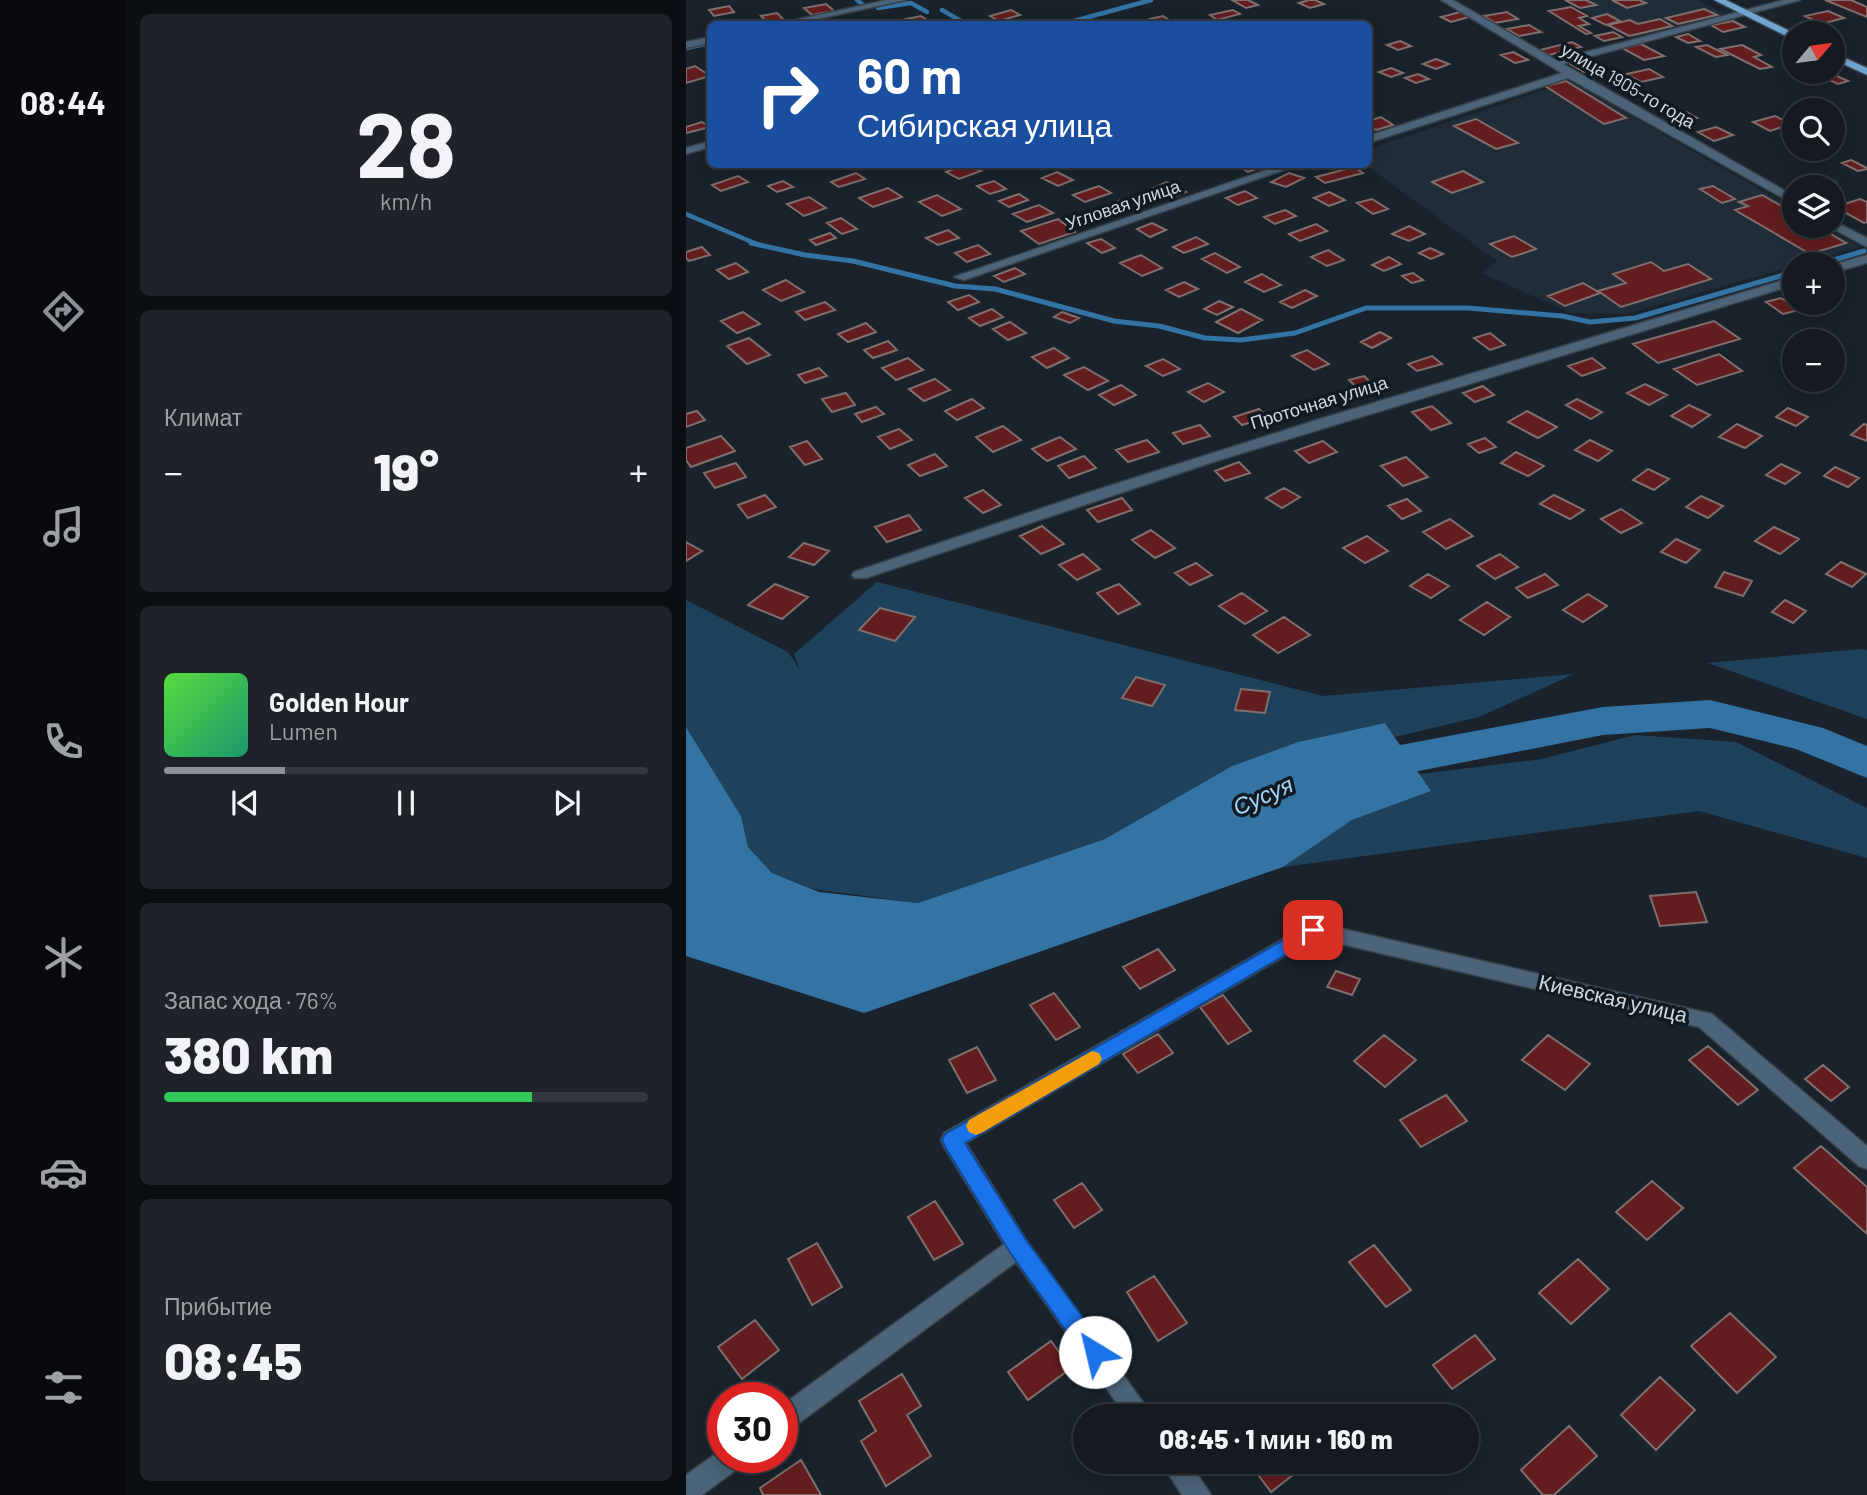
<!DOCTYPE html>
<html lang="ru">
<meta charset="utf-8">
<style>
:root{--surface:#141a20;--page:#1d2329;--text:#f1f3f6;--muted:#9da1a5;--line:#33383e;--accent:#8c9099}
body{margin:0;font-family:Barlow,sans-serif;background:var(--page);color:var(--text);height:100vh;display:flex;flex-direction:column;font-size:26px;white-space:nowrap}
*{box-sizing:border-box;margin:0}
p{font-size:23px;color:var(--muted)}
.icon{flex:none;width:38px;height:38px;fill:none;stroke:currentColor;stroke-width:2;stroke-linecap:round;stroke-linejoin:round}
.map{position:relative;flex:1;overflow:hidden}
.side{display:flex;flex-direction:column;gap:14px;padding:14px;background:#0b0e12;width:560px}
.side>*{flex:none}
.guide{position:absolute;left:21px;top:21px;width:665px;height:147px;border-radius:10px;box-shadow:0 4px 18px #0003,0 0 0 2px var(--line);background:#1a4fa0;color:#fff;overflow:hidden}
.needle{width:46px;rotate:61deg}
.buttons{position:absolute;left:1096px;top:21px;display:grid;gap:14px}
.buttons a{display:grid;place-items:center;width:63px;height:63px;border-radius:50%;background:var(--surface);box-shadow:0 4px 18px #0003,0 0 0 2px var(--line);font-size:35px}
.speed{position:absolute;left:21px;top:1382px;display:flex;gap:14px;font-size:35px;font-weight:700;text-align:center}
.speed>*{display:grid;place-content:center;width:91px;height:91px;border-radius:50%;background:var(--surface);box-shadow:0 4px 18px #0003,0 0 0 2px var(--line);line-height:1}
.speed .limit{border:10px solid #d22;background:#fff;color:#111}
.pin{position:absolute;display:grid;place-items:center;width:60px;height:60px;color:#fff;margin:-30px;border-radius:14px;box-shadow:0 4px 10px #0006}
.me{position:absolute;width:77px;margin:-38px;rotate:324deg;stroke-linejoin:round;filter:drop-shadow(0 0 5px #0008)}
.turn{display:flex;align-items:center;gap:24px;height:147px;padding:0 35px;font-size:32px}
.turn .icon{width:91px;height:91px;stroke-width:2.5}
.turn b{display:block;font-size:49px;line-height:60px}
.big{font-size:52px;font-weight:800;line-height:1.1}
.side .card{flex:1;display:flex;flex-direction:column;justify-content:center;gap:10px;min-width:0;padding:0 24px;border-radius:10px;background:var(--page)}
.side .dial{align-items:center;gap:0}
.dial b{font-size:91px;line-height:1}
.song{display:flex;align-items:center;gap:21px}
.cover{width:84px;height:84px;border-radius:10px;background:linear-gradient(135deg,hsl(110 70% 55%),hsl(160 70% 35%))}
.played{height:7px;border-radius:4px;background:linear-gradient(90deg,var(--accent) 25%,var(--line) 25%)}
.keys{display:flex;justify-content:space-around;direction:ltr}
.heat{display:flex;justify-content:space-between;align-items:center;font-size:38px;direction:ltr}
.charge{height:10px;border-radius:5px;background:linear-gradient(90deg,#34c759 76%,var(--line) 0)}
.trip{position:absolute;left:387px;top:1404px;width:406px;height:70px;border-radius:35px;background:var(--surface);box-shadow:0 4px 18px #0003,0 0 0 2px var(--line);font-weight:800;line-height:70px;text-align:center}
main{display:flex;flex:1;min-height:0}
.dock{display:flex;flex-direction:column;width:126px;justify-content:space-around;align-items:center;background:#080a0d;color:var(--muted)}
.dock .icon{width:49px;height:49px}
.dock .active{color:var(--accent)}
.dock b{font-size:32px;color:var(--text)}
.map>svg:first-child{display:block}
</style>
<main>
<nav class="dock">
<b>08:44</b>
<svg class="icon active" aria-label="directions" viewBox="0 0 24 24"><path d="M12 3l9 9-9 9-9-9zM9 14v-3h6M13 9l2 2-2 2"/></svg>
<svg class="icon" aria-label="music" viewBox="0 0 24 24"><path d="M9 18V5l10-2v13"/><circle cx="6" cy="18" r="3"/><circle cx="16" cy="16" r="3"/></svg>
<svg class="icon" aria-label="phone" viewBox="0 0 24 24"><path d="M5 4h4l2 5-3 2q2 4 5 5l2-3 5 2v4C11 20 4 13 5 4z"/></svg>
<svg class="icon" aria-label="climate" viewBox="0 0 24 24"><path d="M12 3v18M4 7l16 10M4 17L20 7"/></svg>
<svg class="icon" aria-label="car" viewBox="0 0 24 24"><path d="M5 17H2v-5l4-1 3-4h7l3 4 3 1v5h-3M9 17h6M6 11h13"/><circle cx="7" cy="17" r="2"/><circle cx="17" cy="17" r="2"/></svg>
<svg class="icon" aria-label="filters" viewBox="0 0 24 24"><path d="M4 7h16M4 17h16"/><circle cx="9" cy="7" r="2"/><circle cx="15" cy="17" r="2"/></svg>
</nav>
<section class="side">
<div class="card dial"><b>28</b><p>km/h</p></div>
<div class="card"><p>Климат</p>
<div class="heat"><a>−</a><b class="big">19°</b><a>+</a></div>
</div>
<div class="card">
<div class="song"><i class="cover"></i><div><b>Golden Hour</b><p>Lumen</p></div></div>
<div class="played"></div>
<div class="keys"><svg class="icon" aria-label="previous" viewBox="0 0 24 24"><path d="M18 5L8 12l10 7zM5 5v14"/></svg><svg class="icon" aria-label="pause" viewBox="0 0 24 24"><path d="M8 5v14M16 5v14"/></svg><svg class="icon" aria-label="next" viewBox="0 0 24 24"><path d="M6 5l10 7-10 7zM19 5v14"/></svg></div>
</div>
<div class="card"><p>Запас хода · 76%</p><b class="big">380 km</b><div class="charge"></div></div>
<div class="card"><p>Прибытие</p><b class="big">08:45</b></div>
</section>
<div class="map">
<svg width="1181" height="1495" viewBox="0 0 1181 1495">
<rect width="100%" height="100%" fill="#1a232b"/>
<path fill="#202d39" d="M878 0H1011L1051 19 957 43Z
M884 81 1108 209V226H1137L1175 247 1108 264V266L940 314 884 313 796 273 811 261 680 165 682 164 683 149Z"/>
<path fill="#1f425c" d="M191 582 637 696 888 674 793 717 709 737 699 723 612 742 546 766 419 839 232 903 127 889 86 873 62 847 55 816 0 727V600L102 652 114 670 108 654Z
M1175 649 1181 650V719L1022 663Z
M949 735 1050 742 1181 808V858L1013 811 597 867 666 820 745 791 734 774 856 759Z"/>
<path fill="#3374a4" d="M699 723 745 791 666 820 597 867 178 1013 0 956V727L55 816 62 847 86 873 133 892 232 903 419 839 546 766 612 742Z"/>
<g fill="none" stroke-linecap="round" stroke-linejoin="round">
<path stroke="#3374a4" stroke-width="4.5" d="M171 0 177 5
M192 8 225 3 241 12
M256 10 280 24
M377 24 465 0
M0 48 24 43
M0 214 73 245"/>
<path stroke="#3374a4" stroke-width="5" d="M65 243 119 255 167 261 269 286 309 289 428 321 473 326 519 338 555 340 609 333 680 308H782L876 316 904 322 949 318 1108 272
M1134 264 1178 251"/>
<path fill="#3374a4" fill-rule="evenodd" d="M1024 700 1137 728 1181 746V778L1110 749 1024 728 917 735 666 784 651 780 645 769 651 758 666 754 917 707Z"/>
</g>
<path fill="#631d1e" stroke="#7f6f6e" stroke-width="2" d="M546 0H562L572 5 560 8Z
M623 0H629L638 4 624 8 613 3Z
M879 0H900L910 5 894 8Z
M926 0H953L960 3 941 8Z
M1139 0H1165L1181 7V17Z
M140 4 148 11 126 15 118 8Z
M43 6 48 12 28 16 23 10Z
M885 7 901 16 893 18 903 24 893 26 905 33 900 34 863 11Z
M1018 9 1031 15 992 24 980 18Z
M325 10 334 15 313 21 304 16Z
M547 10 554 14 531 20 524 15Z
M1142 11 1158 18 1135 24 1119 16Z
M774 12 783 17 765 22 755 17Z
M821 12 832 19 809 23 798 16Z
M91 13 98 20 82 23 75 16Z
M921 14 934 21 920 25 906 18Z
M235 16 242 21 222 24 216 20Z
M477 16 489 24H473L464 19Z
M974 19 986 26 943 36 922 25 944 20 952 24Z
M1047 21 1059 27 1037 32 1025 25Z
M843 25 855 32 833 36 821 29Z
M927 32 936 37 918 41 909 36Z
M1002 34 1014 41 1002 43 990 37Z
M714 41 725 46 712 50 701 45Z
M886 42 895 47 863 55 854 50Z
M955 44 978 56 958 60 936 48Z
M1021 45 1041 55 1030 57 1010 47Z
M1056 45 1075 55 1068 57 1086 67 1074 69 1034 49Z
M827 52 842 60 829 63 815 55Z
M902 58 918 67 898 72 883 63Z
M750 59 763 64 750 69 737 64Z
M9 66 24 76 0 83V69Z
M705 68 717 73 705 77 693 72Z
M963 69 977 77 955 82 941 74Z
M1142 72 1162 81 1152 84 1132 75Z
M732 74 743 79 730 83 719 78Z
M880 81 940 118 918 124 859 86Z
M1000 112 1011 118 992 123 982 117Z
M1089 116 1105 124 1084 131 1067 122Z
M695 117 707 125 690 130 682 125V121Z
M790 119 832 143 810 149 768 126Z
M16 122 24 127 0 133V127Z
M1030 127 1047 135 1028 141 1012 132Z
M1165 160 1181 168V169L1172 171 1156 163Z
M280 164 295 171 273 179 260 172Z
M549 164H584L562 172Z
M668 167 677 173 639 183 630 177Z
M777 171 797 182 766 193 746 182Z
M371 172 387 180 372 186 356 178Z
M170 173 179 179 153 187 145 182Z
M603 173 618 178 600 187 585 182Z
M52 176 62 182 35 191 26 185Z
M1137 176 1149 182 1129 187 1118 181Z
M97 181 107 187 91 192 82 186Z
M308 181 320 189 304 194 291 186Z
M481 182 500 192 486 198 467 188Z
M413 186 425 193 399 202 387 195Z
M1027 186 1049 199 1036 203 1014 189Z
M202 188 216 197 187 207 173 198Z
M559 191 571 198 552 205 540 198Z
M643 192 659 200 643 206 628 198Z
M333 194 342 200 323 207 313 201Z
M251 195 275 209 256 216 233 202Z
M1076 195 1108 213V226H1131L1160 243 1124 254 1049 210 1062 206 1053 202Z
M123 197 140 208 118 216 101 204Z
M440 198 454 206 431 215 417 207Z
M686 199 702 209 687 214 671 203Z
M1174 199 1181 202V222L1178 223 1149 207Z
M353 205 367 213 341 222 327 214Z
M599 210 610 216 589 224 578 217Z
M155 218 171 229 156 234 141 223Z
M372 219 389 232 353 244 335 231Z
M466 223 480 230 464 237 451 229Z
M630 224 641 231 614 241 603 234Z
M723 226 739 234 723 241 706 234Z
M262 230 273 238 252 245 240 238Z
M144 233 150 238 130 245 124 240Z
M828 236 850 249 826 257 804 244Z
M510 237 522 244 498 253 487 247Z
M415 239 429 248 416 253 401 243Z
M292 245 304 254 281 262 269 253Z
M16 247 24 255 3 261 0 258V252Z
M744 248 757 254 745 259 733 253Z
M642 250 658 260 641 266 625 257Z
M529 253 554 267 541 273 516 259Z
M455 255 476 268 456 276 434 263Z
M703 257 715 264 698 271 686 265Z
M965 262 978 271 1002 264 1025 279 935 307 912 291 940 283 927 274Z
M50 263 62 272 43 279 31 270Z
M329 268 339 274 318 282 308 276Z
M727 273 737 280 726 283 716 276Z
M576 274 595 285 578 292 559 282Z
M100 280 118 292 95 301 77 290Z
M498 282 512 289 493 297 480 290Z
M897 283 914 293 879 306 862 296Z
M619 290 631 296 606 308 594 302Z
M283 295 293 302 272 310 262 302Z
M1095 298 1113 310 1097 314 1080 302Z
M533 301 547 307 531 315 518 309Z
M139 302 149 310 119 320 110 312Z
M306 309 317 317 294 326 283 318Z
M555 309 576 320 552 333 530 322Z
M57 312 74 324 51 333 35 321Z
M376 312 393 318 384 323 368 317Z
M1028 321 1054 339 972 363 947 344Z
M324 322 340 333 322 340 307 329Z
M180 323 190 332 162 342 152 334Z
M694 332 705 338 686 348 675 342Z
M804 333 819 345 804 350 788 338Z
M63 338 84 355 61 364 41 346Z
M202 341 211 350 187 358 178 350Z
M368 348 383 358 361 368 346 357Z
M621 350 643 364 628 370 606 356Z
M1033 354 1056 371 1011 385 988 369Z
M746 356 756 364 731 371 722 364Z
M222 358 237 370 210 380 196 368Z
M906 358 919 368 896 376 882 366Z
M477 359 494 369 477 376 460 366Z
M398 367 422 381 402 390 378 375Z
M133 368 141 376 119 383 112 375Z
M678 376 688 386 673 390 663 380Z
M249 379 264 390 238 401 223 389Z
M522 383 538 392 518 402 502 392Z
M959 384 981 395 963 405 941 393Z
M435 385 450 395 428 405 413 395Z
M797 386 808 395 789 402 777 393Z
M160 393 169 405 146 412 136 399Z
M286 399 298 408 271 420 259 411Z
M891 399 916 412 905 419 880 405Z
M1003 405 1024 415 1006 427 985 416Z
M746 406 765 423 745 430 726 412Z
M190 407 198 414 176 422 169 414Z
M1102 408 1122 417 1110 426 1090 417Z
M573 409 581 417 556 425 548 417Z
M11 411 19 420 0 427V414Z
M841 411 871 427 852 438 822 422Z
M1051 424 1076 436 1059 448 1033 437Z
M1178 424 1181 425V441L1165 435Z
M514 425 524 436 497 444 487 433Z
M317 426 335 440 307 452 290 437Z
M213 429 226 440 204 449 192 437Z
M35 436 49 451 5 467 0 460V448Z
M374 437 390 449 361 461 346 449Z
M799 438 810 447 793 453 782 444Z
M461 440 473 452 442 462 430 450Z
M904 440 926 451 912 461 889 450Z
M121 441 136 459 119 465 104 447Z
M637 441 651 452 623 463 609 451Z
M830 452 858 466 842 476 815 463Z
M249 454 261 466 234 476 222 465Z
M398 456 410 468 383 478 372 466Z
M720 457 742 477 717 486 695 466Z
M553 462 564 473 539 481 529 471Z
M50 463 60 477 29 488 18 473Z
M1095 464 1114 473 1099 484 1080 475Z
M1149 467 1173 478 1162 487 1138 476Z
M962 469 983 479 968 490 947 480Z
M598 488 614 497 596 508 580 498Z
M297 490 315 505 297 513 279 498Z
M79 495 90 507 62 518 52 505Z
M868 495 898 510 884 519 854 504Z
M1015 496 1037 506 1022 518 1000 507Z
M436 498 446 510 412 522 401 510Z
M721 499 735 511 716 519 702 506Z
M935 509 956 523 935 533 915 519Z
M223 515 235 530 201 542 189 527Z
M764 519 787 536 760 549 737 532Z
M356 526 378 544 355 554 334 536Z
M1088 527 1113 539 1094 554 1069 541Z
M465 530 489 548 469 558 446 540Z
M681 536 702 551 679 563 657 548Z
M990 539 1014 550 1000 563 975 552Z
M0 542 16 551 0 561Z
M118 543 143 551 128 565 103 557Z
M397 554 414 569 391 580 373 565Z
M814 554 832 567 809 579 791 566Z
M1155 562 1180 574 1166 587 1140 574Z
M510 563 526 575 504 585 489 573Z
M1038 572 1066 581 1057 596 1029 587Z
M742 574 763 586 745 598 724 586Z
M859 574 872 585 842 598 830 588Z
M89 584 122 597 96 619 62 605Z
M433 584 454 604 432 614 411 593Z
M556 593 581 611 559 624 533 606Z
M902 594 921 606 897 622 877 610Z
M1099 600 1120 611 1107 623 1086 612Z
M801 602 824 617 798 635 774 620Z
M194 608 229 617 209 641 173 630Z
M598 617 624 635 592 653 567 635Z
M450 677 479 685 466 706 436 698Z
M555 689 584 692 579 713 549 710Z
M1010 892 1021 922 974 926 964 896Z
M472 949 489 970 454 989 437 967Z
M650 971 674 979 666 995 641 987Z
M368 993 394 1027 370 1040 344 1005Z
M537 995 565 1031 542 1044 514 1007Z
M472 1034 487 1053 452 1073 437 1054Z
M698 1035 730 1060 699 1087 668 1061Z
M862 1035 904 1064 879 1090 836 1060Z
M1022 1046 1072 1090 1052 1105 1003 1060Z
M291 1047 310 1080 281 1093 263 1060Z
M1137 1065 1163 1087 1145 1101 1119 1079Z
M760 1095 781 1121 735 1147 714 1120Z
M1135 1146 1181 1187V1234L1108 1168Z
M966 1181 997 1208 961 1240 930 1212Z
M396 1183 416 1210 388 1228 368 1200Z
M249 1201 277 1244 248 1260 222 1217Z
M131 1243 156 1287 126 1305 102 1259Z
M688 1245 725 1290 700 1307 663 1262Z
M892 1259 923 1289 885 1324 853 1293Z
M468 1276 501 1323 472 1341 441 1292Z
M1044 1313 1090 1357 1051 1393 1005 1346Z
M69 1320 93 1350 56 1379 32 1347Z
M789 1335 809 1359 766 1389 747 1365Z
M365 1341 385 1368 342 1400 322 1372Z
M216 1374 235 1406 221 1415 245 1456 200 1486 175 1441 190 1431 173 1401Z
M974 1377 1009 1410 970 1450 935 1415Z
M883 1426 911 1456 868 1495H857L835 1470Z
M115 1460 135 1495H77L74 1488Z
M562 1461H613L617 1467 585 1492Z"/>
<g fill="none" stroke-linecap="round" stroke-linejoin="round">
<defs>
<path id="street" d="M201 0H220L108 24H91Z
M755 0H767L870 60 1098 0H1114L877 64 1108 196V204L882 78 682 143V136L876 73Z
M24 37V43L0 48V42Z
M24 141V147L0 154V148Z
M598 164H615L278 280 268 277Z
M1146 220 1181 238V247L1142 226H1146Z
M1181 255V263L1146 273V265Z
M1108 277V285L527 462 180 578H168L166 575 168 572 401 493 634 419Z
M627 922 1026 1014 1181 1146V1169L1173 1166 1013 1027 629 938 280 1143 340 1240 467 1416H440L330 1262 105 1429 96 1432V1405L318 1244 258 1147 255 1140 258 1133Z
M36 1449 37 1458H58L54 1467 16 1495H0V1475Z
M474 1461H503L525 1495H496Z"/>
<path id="primary" d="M1028 0H1040L1108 33V40Z
M1146 52 1181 68V75L1146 59Z"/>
</defs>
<use href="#street" stroke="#374047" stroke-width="3"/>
<use href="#primary" stroke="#374047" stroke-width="3"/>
<use href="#street" fill="#4b6479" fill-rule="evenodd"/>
<use href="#primary" fill="#70a6d1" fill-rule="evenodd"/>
</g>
<path fill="#1a73e8" stroke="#114b97" stroke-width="2" d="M627 923 633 925 636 930 633 935 279 1143 340 1240 417 1345 420 1352 417 1360 409 1363 401 1360 325 1254 259 1147 256 1140 259 1134Z"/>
<path fill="#f59e0b" d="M406 1051 413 1053 416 1059 413 1064 297 1132 290 1135 283 1132 280 1126 283 1120Z"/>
<g text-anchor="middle" stroke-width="7" stroke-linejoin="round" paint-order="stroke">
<g font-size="18" fill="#d1d7dc" stroke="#111a21">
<text transform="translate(942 86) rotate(30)" y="6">улица 1905-го года</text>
<text transform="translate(437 205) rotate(-19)" y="6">Угловая улица</text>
<text transform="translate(633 403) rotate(-17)" y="6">Проточная улица</text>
</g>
<g font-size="21" fill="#d1d7dc" stroke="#111a21">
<text transform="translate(927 999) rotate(13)" y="7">Киевская улица</text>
</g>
<g font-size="23" font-style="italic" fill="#a0d3fc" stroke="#111a21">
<text transform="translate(577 796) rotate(-24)" y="8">Сусуя</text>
</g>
</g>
</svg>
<div class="buttons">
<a><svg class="needle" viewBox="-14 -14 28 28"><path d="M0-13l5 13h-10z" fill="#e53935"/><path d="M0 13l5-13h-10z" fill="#9da1a5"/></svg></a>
<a><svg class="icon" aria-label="search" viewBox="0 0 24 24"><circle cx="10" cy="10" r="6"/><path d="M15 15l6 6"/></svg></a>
<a><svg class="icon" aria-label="layers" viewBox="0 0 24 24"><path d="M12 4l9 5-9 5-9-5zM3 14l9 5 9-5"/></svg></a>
<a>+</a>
<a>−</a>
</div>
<div class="speed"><div class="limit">30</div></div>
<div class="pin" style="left:627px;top:930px;background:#d93025"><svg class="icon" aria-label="arrive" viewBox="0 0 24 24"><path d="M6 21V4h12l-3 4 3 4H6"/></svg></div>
<svg class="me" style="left:409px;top:1352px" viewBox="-20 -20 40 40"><circle r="19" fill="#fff"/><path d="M0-13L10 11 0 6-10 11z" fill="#1a73e8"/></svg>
<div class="trip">08:45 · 1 мин · 160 m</div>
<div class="guide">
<div class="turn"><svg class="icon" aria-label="right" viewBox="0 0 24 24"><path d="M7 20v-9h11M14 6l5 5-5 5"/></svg><div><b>60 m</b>Сибирская улица</div></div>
</div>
</div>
</main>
